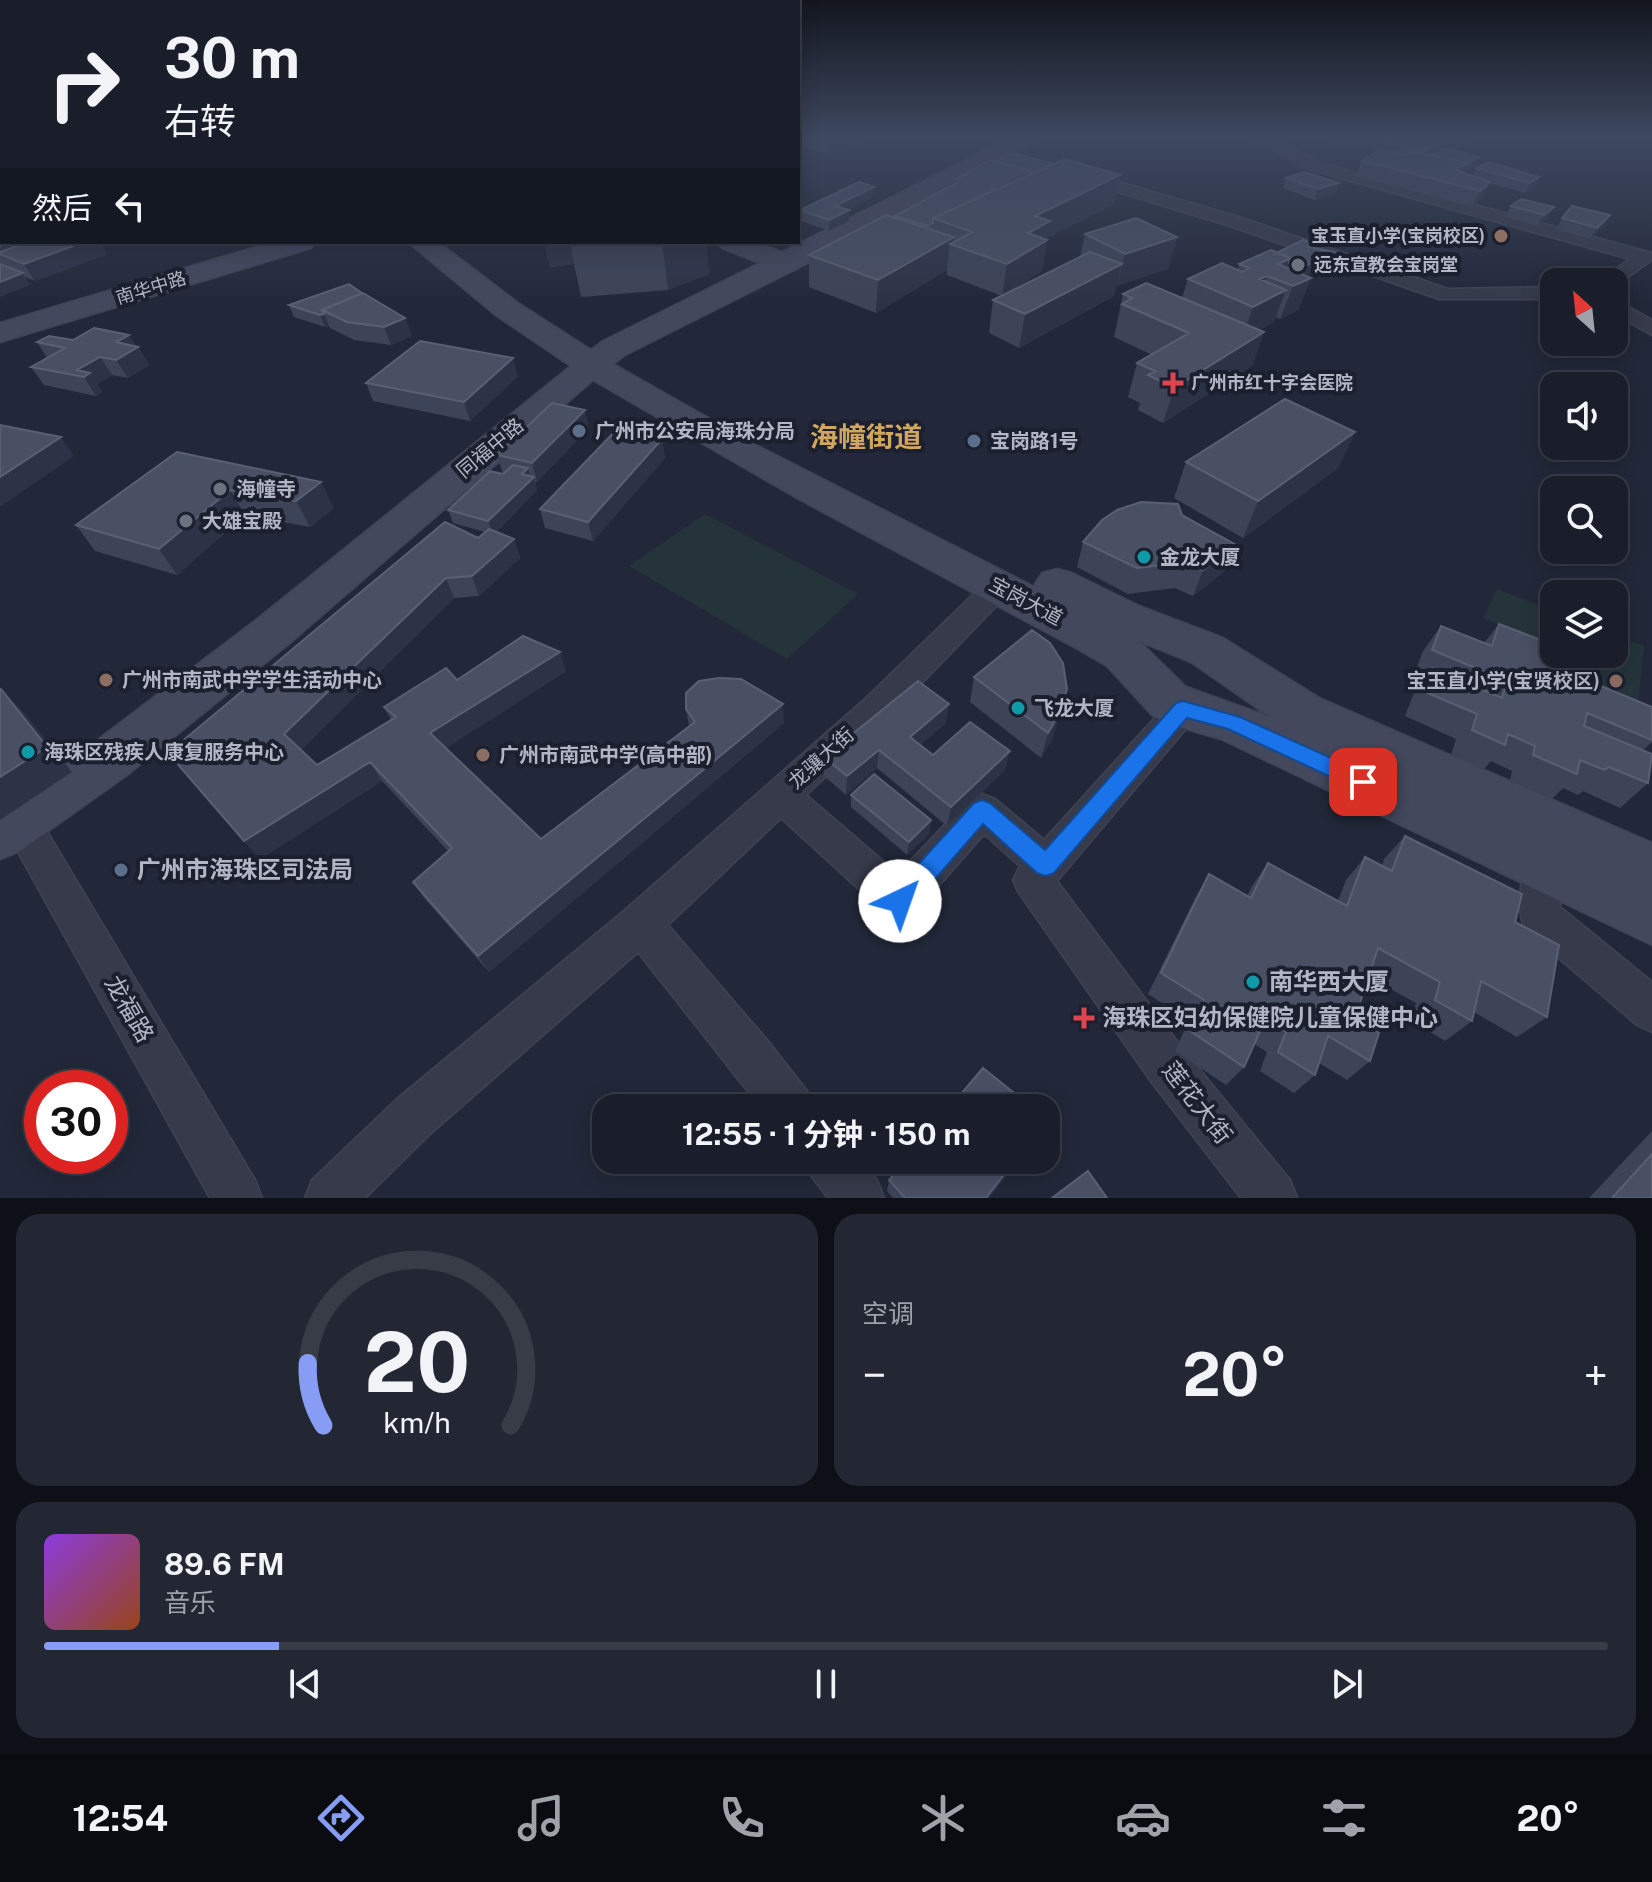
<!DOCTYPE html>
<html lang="zh">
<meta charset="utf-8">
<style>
:root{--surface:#1a1e2b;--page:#232733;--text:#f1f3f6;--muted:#9fa2a9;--line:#383c47;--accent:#869cf5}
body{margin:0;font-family:"Public Sans","Noto Sans SC",sans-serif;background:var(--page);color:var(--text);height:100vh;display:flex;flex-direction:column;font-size:30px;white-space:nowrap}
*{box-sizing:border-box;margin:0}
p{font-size:26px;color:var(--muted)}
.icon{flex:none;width:44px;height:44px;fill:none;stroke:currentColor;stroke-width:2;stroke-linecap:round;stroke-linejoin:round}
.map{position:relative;height:1198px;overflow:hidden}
.details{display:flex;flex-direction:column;gap:16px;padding:16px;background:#0e1018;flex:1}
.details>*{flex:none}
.top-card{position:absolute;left:0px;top:0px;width:800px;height:244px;box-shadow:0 4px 20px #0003,0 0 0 2px var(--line);background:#1a1e2b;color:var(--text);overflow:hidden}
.needle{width:52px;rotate:333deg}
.tools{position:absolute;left:1540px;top:268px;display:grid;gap:16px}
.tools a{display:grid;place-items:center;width:88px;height:88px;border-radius:16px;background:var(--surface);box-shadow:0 4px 20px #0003,0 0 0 2px var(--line);font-size:40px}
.speed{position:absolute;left:24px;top:1070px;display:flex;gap:16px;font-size:40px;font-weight:700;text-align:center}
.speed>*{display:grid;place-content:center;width:104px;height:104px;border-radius:50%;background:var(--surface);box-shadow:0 4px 20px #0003,0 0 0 2px var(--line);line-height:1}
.speed .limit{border:12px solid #d22;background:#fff;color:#111}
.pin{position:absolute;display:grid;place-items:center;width:68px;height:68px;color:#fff;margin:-34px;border-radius:16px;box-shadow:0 4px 12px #0006}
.me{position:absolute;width:88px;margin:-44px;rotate:42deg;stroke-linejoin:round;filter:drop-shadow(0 0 6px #0008)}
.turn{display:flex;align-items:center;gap:28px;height:168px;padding:0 32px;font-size:36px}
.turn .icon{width:104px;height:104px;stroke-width:2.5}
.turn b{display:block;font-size:56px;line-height:68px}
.then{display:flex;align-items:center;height:76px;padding:0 32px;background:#0003;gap:16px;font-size:30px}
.big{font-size:60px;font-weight:700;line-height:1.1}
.details .tile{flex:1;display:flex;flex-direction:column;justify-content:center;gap:12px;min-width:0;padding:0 28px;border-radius:24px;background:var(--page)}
.details .dial{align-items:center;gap:0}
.dial svg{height:208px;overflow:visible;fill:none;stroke:var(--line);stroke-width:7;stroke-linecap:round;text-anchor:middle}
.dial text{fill:var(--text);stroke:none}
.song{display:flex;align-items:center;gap:24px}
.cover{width:96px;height:96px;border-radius:12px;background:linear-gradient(135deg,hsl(270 70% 55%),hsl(20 70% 35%))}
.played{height:8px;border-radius:4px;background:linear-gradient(90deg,var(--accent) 15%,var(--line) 15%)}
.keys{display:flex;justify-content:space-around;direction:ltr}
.heat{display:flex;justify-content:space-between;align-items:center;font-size:44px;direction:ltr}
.details .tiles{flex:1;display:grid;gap:16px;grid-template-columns:1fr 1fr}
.tile:last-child{grid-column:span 2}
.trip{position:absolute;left:592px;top:1094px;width:468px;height:80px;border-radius:24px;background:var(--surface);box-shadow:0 4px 20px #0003,0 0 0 2px var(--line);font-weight:700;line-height:80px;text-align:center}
.tab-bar{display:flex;height:128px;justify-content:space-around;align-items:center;background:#0a0c11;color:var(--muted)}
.tab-bar .icon{width:56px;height:56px}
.tab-bar .selected{color:var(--accent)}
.tab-bar b{font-size:36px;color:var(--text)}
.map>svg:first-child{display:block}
</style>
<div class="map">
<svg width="1652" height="1198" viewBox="0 0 1652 1198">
<rect width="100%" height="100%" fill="#222839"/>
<path fill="#24343a" d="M705 514 858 594 787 659 629 566Z
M1497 589 1554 611V647L1483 618Z
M1614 635 1644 646 1637 714 1594 695 1600 666 1570 654H1614Z"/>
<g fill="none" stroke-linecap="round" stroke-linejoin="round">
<defs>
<path id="street" d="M1248 137H1266L1314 158 1316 162 1652 253V260L1615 286 1614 282H1598L1630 259 1301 167 1300 163Z
M1081 171 1242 218 1448 289 1554 287V299H1439L1230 226 1075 179V173Z
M1614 299 1652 320V335L1614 314Z
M998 577 1008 580 1013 587 1008 594 888 718 806 795 898 874 969 799 982 794 995 799 1044 840 1171 700 1183 696 1195 700 1200 709 1195 718 1057 881 1182 1048 1290 1180 1297 1198H1241L1150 1080 1019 893 1013 880 1020 866 984 834 914 914 900 920 886 914 781 818 668 925 767 1040 807 1091 813 1108H761L638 952 431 1133 365 1198H305L312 1180 397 1099 624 911 864 700 988 580Z
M20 804 33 808 255 1180 262 1198H210L7 832 1 820 7 808Z
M1544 849 1558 854 1563 867 1560 907 1652 982V1032L1637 1025 1525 929C1515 907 1521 876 1530 854Z
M805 1160H860L877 1180 884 1198H828L812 1177Z"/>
<path id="secondary" d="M1012 137H1039L1036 142 796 269 625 355 613 364 754 444 1038 589 1035 584 1042 573 1057 569 1072 573 1139 606 1223 638 1321 699 1652 843V945L1221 739 1166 723 1152 715 1107 666 1076 648 797 498 593 380 292 641 127 775 20 851 0 859V804L91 745 260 617 571 366 497 316 408 242H438L518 303 591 350 603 341 760 263 722 248 718 242H756L782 252ZM1139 641 1191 662 1270 717 1186 687Z
M0 176H2L0 191Z
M273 242H315L311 248 0 342V323Z"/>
</defs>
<use href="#street" stroke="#3f4353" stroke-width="3"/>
<use href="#secondary" stroke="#3f4353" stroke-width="3"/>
<use href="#street" fill="#363a4a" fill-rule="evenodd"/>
<use href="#secondary" fill="#44485d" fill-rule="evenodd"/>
</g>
<path fill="#3d4458" d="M798 137H866V142L830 155 798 146Z
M1327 137H1429L1441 140 1435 137H1471L1469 140 1446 141 1442 150 1474 167 1465 173 1473 176 1476 168 1539 177 1534 187 1525 193 1489 183 1482 197 1472 207 1356 176 1362 161 1383 150 1362 144V146L1350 148 1332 142 1333 139Z
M995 162 1054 164 1120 175 1114 204 1047 238 1042 271 1005 294 1080 257 1085 234 1177 237 1168 269 1116 285 1114 296 1019 348 989 333 993 300 1002 296 947 275V270L876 313 809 287V255L895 217V216L956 184V179Z
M1286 178 1339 183 1335 194 1314 200 1283 188Z
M873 197 848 210 849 221 829 231 801 221 800 210Z
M1511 206 1554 207 1548 218 1538 226 1505 217Z
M0 213 2 242 107 254 35 281 25 277 30 285 5 265 0 263Z
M1562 218 1604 226 1590 239 1556 229Z
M544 242H706L709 274 668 290 581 297 574 264 550 267Z
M1314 244 1313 248 1330 263 1306 275 1311 278 1298 310 1280 319 1276 317 1274 322 1259 330 1264 332 1252 366 1163 423 1138 410 1140 403 1128 397 1137 363 1152 355 1114 337 1123 294 1182 298 1188 279 1238 270 1239 264 1276 253Z
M362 293 405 318 412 336 391 345 354 340 330 328 329 326 325 327 294 317 289 305Z
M73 340 138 347 149 365 128 378 112 375 97 384 102 392 96 396 44 385 31 367 47 358 37 342Z
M518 376 470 421 373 401 366 383Z
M589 428 537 482H535L537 490 496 532 514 539 520 558 479 596 454 598 301 750 317 765 391 720 384 707 457 680 566 671 446 748 541 839 689 726 686 709 784 723 489 972 425 899 413 882 448 851 382 781 260 859 168 753 485 532 453 523 448 510 503 474 497 455Z
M1355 432 1338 468 1243 538 1174 498 1186 462Z
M662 439 665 458 593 541 545 528 540 509Z
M177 452 334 508 310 527 245 515 177 575 95 551 76 525Z
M1182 515 1236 545 1226 570 1193 596 1175 588 1128 594 1077 567 1083 542Z
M1499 624 1584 679 1652 707V742L1643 750 1648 783 1620 808 1583 791 1578 795 1563 788 1552 799 1510 780 1512 771 1491 761 1483 770 1451 755 1456 739 1405 716 1414 693 1424 679 1414 675 1423 651 1441 626 1484 643Z
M974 677 1053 737 1041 758 970 702Z
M946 723 920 745 933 755 1005 770 947 826 877 768 846 795 824 776V757Z
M851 795 930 833 907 855 851 807Z
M1405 836 1515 922 1547 1017 1517 1037 1474 1012 1472 1021 1445 1041 1411 1020 1416 1003 1369 977 1355 1018 1370 1061 1347 1080 1319 1063 1315 1075 1294 1093 1260 1071 1267 1052 1254 1044 1244 1067 1226 1085 1175 1051 1189 1020 1148 994 1195 898 1209 874 1247 896 1252 886 1268 863 1338 901 1346 880 1365 857 1382 866 1384 859Z
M1652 1131V1198H1589Z
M906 1160H1018L989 1198H893L887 1191 889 1180Z"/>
<path fill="#2d3347" d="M830 137H866V142L830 155Z
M1362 137H1365L1362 146 1350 148 1353 139Z
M1446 141 1439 156 1433 159 1423 152Z
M1479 157 1474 167 1449 185 1456 170Z
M1120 175 1114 204 1047 238 1042 271 1002 296 1007 264 1028 233 1035 216Z
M1539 177 1534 187 1525 193 1530 183Z
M1490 182 1482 197 1472 207 1480 191Z
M1339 183 1335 194 1314 200 1318 189Z
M874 187 873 197 835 216V206Z
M2 191V204H0V192Z
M1554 207 1548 218 1538 226 1544 215Z
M849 210V221L829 231V220Z
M1610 215 1604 226 1590 239 1597 228Z
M0 221H2V242H59L0 254Z
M954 237 953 245 950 244 947 270 876 313 878 280Z
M1177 237 1168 269 1117 286 1125 254Z
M84 242H100L107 254 35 281 24 264Z
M544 242H570L574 264 550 267Z
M662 242H706L709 274 668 290Z
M1334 252 1330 263 1297 280 1302 268Z
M1291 258 1282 282 1278 264Z
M1122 264 1114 296 1019 348 1025 314Z
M23 273 30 285 0 297V282Z
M1267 276 1257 305 1286 290 1274 322 1241 340 1253 307 1260 279Z
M1311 278 1298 310 1280 319 1293 286Z
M324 314 329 326 325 327 320 315Z
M405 318 412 336 391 345 384 327Z
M1264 332 1252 366 1163 423 1174 388Z
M129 335 149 365 128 378 116 360V342Z
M100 357 112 375 97 384 102 392 96 396 84 377 77 370Z
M513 358 518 376 470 421 464 402Z
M585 410 589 428 537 482 532 463Z
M1355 432 1338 468 1243 538 1258 501Z
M61 437 74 456 0 507V477Z
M662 439 665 458 593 541 588 522Z
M528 468 531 480 534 477 537 490 493 534 488 521 522 474Z
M321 482 334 508 310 527 296 501Z
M230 490 245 515 177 575 159 549Z
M514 539 520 558 479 596 472 576Z
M1236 545 1226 570 1193 596 1203 570Z
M446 578 454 598 298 753 284 734Z
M560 652 566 671 440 752 430 733Z
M1 689 26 715 72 772 0 820Z
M1067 689 1053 737 1041 758 1048 733Z
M783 704 784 723 489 972 478 956Z
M949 704 946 723 908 756 910 737Z
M879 750 877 768 846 795 847 776Z
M1010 751 1005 770 947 826 951 807Z
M370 762 382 781 260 859 244 841Z
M931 820 930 833 907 855 909 842Z
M1015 1160H1018L989 1198H986Z"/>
<path fill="#495064" stroke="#5a6073" stroke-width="2" d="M1394 137H1429L1446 141 1423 152 1387 143 1398 138Z
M1445 148 1479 157 1465 166 1467 163 1433 155Z
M1380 149 1404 155 1409 152 1428 154 1467 163 1456 170 1490 182 1480 191 1362 161Z
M1012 153 1054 164 1036 173 995 162Z
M1065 159 1120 175 1035 216 1050 221 1028 233 1047 240 1007 264 950 244 972 232 933 218Z
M990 160 1036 172 996 190 994 189 979 198 933 218V223L928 226 895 216 962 180 956 179Z
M1489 162 1539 177 1530 183 1476 168Z
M1304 172 1339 183 1318 189 1286 178Z
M859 182 874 187 835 206 849 210 829 220 800 210Z
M1521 199 1554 207 1544 215 1511 206Z
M1572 206 1610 215 1597 228 1562 218Z
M886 215 954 237 878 280 809 255Z
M1136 218 1177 237 1125 254 1085 234Z
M2 239V242H11L0 246V240Z
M1303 240 1314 244 1309 247 1334 252 1302 268 1289 263 1291 258 1276 253Z
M28 242H84L24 264 0 254V252Z
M1271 250 1291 258 1278 264 1311 278 1293 286 1267 276 1260 279 1286 290 1253 307 1188 279 1222 263 1242 272 1249 268 1239 264Z
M1090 252 1122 264 1025 314 993 300Z
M0 264 23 273 0 282Z
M1146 283 1264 332 1174 388 1148 375 1155 371 1137 363 1189 333 1122 304 1132 298 1123 294Z
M349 284 362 293 322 310 324 314 320 315 289 305Z
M363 293 405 318 384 327 347 322 322 310Z
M94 328 129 335 116 342 138 347 116 360 100 357 77 370 90 373 84 377 31 367 65 348 37 342 49 336 73 340Z
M420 341 513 358 464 402 366 383Z
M1285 399 1355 432 1258 501 1186 462Z
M552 403 585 410 532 463 497 455Z
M0 425 61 437 0 477Z
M618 428 662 439 588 522 540 509Z
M177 452 321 482 296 501 230 490 159 549 76 525Z
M513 465 528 468 522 474 534 477 488 521 448 510 490 471 503 474Z
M1141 502 1178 504 1182 515 1236 545 1203 570 1185 562 1137 568 1083 542 1102 520 1117 510Z
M445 522 478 538 489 529 514 539 472 576 446 578 284 734 317 765 396 717 384 707 446 668 457 680 523 636 560 652 430 733 541 839 695 722 686 709V693L699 681 719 678 741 679 783 704 478 956 413 882 452 848 370 762 244 841 168 753Z
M1499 624 1554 645V654H1576L1588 659 1584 679 1652 707V740L1587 713 1584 726 1652 754 1648 783 1609 767 1604 770 1580 760 1577 774 1533 755 1535 746 1508 734 1505 745 1472 730 1477 714 1423 691 1432 668 1502 698 1507 681 1432 650 1441 626 1492 646Z
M1032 630 1050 643 1063 663 1067 689 1060 712 1048 733 974 677Z
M918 681 949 704 910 737 933 755 970 722 1010 751 951 807 879 750 847 776 824 757Z
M1 689 47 747 0 777V690Z
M874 774 931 820 909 842 851 795Z
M1405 836 1522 894 1515 922 1559 945 1547 1017 1481 981 1472 1021 1435 1000 1440 982 1378 948 1355 1018 1379 1033 1370 1061 1328 1036 1315 1075 1278 1052 1286 1032 1265 1020 1244 1067 1190 1031 1204 1000 1161 973 1209 874 1251 898 1268 863 1347 906 1365 857 1392 871Z
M983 1068 1033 1108H949Z
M1652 1154V1198H1612Z
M906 1160H1015L986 1198H905L889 1180Z
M1088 1171 1107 1198H1052Z"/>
<linearGradient id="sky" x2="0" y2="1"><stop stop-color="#13161f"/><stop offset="0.45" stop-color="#3e485f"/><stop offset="1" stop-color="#3e485f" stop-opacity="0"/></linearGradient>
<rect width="1652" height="304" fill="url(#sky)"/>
<path fill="#1a73e8" stroke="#114b97" stroke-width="2" d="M1183 701 1240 717 1371 776 1374 782 1371 789 1363 792 1228 729 1187 718 1054 873 1046 876 1037 873 983 824 909 909 900 913 892 909 888 901 892 893 974 803 982 800 990 803 1045 850 1176 703Z"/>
<g fill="#8d6e63" stroke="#1b1f2e" stroke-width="3">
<circle cx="1501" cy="236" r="8"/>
<circle cx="106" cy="680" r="8"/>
<circle cx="1616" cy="681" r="8"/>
<circle cx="483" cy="755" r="8"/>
</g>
<g fill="#6b7280" stroke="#1b1f2e" stroke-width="3">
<circle cx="1298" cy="265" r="8"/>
<circle cx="220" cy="489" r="8"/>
<circle cx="186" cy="521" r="8"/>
</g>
<g fill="#e0444e" stroke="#1b1f2e" stroke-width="3">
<path d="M1169 371h8v8h8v8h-8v8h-8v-8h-8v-8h8z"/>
<path d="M1080 1006h8v8h8v8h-8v8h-8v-8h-8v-8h8z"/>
</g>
<g fill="#5c6f8a" stroke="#1b1f2e" stroke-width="3">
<circle cx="579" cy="431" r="8"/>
<circle cx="974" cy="441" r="8"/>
<circle cx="121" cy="870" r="8"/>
</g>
<g fill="#0f9aa8" stroke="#1b1f2e" stroke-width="3">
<circle cx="1144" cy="557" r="8"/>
<circle cx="1018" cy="708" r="8"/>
<circle cx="28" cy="752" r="8"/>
<circle cx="1253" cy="982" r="8"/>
</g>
<g text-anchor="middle" stroke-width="8" stroke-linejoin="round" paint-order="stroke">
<g font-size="18" font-weight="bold" fill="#b1b5c6" stroke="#1b1f2e" text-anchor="start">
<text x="1485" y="242" text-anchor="end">宝玉直小学(宝岗校区)</text>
<text x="1314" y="271">远东宣教会宝岗堂</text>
<text x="1191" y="389">广州市红十字会医院</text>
</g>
<g font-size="18" fill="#b1b5c6" stroke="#1b1f2e">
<text transform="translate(151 288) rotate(-17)" y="6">南华中路</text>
</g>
<g font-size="20" font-weight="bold" fill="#b1b5c6" stroke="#1b1f2e" text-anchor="start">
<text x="595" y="438">广州市公安局海珠分局</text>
<text x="990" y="448">宝岗路1号</text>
<text x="236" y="496">海幢寺</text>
<text x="202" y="528">大雄宝殿</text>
<text x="1160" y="564">金龙大厦</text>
<text x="122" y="687">广州市南武中学学生活动中心</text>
<text x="1600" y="688" text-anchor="end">宝玉直小学(宝贤校区)</text>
<text x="1034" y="715">飞龙大厦</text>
<text x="44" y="759">海珠区残疾人康复服务中心</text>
<text x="499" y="762">广州市南武中学(高中部)</text>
</g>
<g font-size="20" fill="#b1b5c6" stroke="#1b1f2e">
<text transform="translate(490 448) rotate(-40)" y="7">同福中路</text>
<text transform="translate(1026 601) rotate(28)" y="7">宝岗大道</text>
<text transform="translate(821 758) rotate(-42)" y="7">龙骧大街</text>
</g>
<g font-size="24" font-weight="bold" fill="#b1b5c6" stroke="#1b1f2e" text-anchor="start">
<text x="137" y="878">广州市海珠区司法局</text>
<text x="1269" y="990">南华西大厦</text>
<text x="1102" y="1026">海珠区妇幼保健院儿童保健中心</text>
</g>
<g font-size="24" fill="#b1b5c6" stroke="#1b1f2e">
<text transform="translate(129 1009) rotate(60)" y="8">龙福路</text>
<text transform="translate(1197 1103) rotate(52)" y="8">莲花大街</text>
</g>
<g font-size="28" font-weight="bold" fill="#d1a760" stroke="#1b1f2e">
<text x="866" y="447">海幢街道</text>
</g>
</g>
</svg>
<div class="tools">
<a><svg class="needle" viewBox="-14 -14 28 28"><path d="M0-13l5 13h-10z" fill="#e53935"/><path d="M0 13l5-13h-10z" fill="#9fa2a9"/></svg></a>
<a><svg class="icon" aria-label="sound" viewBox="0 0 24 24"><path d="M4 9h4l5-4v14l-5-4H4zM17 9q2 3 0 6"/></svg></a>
<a><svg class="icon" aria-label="search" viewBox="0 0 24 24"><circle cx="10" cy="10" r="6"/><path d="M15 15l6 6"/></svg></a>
<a><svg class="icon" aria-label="layers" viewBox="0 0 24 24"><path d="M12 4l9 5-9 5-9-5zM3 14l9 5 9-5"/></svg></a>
</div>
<div class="speed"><div class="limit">30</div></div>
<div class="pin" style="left:1363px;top:782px;background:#d93025"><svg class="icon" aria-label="arrive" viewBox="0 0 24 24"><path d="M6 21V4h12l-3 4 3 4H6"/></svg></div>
<svg class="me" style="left:900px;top:901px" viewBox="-20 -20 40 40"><circle r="19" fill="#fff"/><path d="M0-13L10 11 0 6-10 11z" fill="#1a73e8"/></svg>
<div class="trip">12:55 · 1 分钟 · 150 m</div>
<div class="top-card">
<div class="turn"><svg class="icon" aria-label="right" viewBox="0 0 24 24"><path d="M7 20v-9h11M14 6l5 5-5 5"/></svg><div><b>30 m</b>右转</div></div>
<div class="then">然后<svg class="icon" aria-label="left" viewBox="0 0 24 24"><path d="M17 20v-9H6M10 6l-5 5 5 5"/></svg></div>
</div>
</div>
<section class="details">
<div class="tiles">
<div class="tile dial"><svg viewBox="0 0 100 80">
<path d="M14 69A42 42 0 1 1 86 69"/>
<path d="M14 69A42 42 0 0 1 8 45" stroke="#869cf5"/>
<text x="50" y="56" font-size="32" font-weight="700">20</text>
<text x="50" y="72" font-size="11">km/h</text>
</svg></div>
<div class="tile"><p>空调</p>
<div class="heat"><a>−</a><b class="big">20°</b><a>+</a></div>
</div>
<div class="tile">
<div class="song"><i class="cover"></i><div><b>89.6 FM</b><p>音乐</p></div></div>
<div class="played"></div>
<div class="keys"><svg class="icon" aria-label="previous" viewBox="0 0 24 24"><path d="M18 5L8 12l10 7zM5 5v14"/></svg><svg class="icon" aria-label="pause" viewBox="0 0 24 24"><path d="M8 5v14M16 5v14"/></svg><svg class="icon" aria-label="next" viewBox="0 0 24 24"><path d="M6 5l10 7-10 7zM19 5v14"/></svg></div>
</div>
</div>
</section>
<nav class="tab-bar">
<b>12:54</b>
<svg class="icon selected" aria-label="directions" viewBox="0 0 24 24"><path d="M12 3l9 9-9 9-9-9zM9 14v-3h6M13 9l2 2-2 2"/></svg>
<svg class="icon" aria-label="music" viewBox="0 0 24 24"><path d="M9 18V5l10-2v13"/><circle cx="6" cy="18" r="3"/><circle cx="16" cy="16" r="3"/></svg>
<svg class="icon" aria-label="phone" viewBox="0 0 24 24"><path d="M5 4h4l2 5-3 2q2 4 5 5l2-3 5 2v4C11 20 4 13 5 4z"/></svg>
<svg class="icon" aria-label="climate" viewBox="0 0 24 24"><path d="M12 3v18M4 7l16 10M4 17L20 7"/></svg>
<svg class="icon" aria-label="car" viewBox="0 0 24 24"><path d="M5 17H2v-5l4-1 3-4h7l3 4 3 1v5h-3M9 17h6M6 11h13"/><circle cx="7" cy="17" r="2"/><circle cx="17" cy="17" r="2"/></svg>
<svg class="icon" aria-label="filters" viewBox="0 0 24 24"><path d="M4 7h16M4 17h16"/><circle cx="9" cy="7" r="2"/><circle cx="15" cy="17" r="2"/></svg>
<b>20°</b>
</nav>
